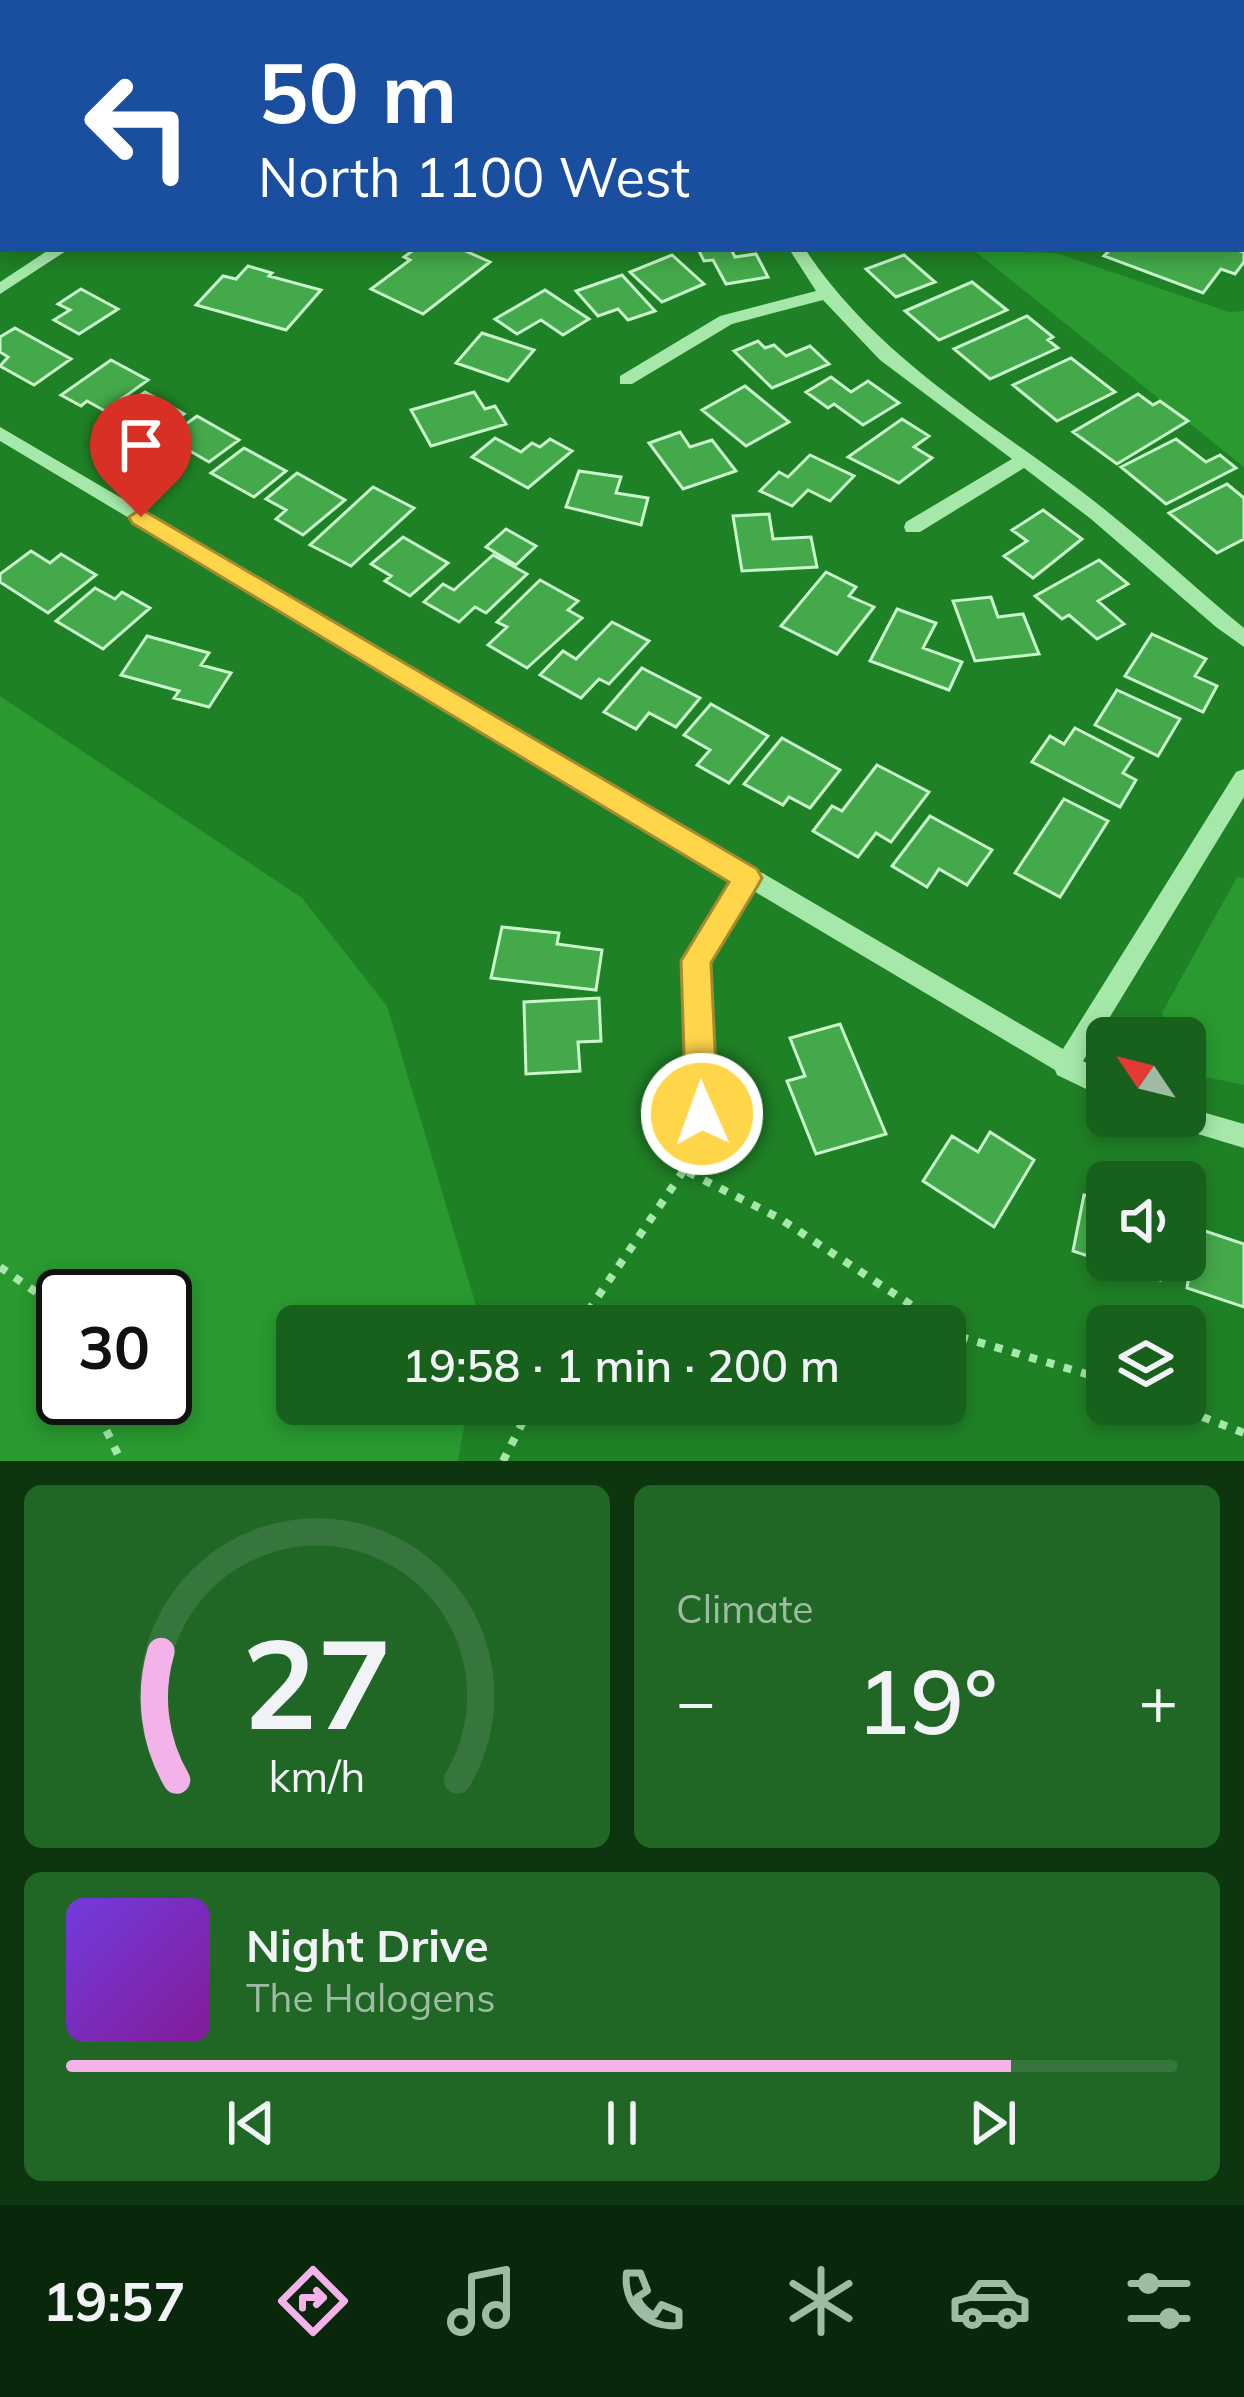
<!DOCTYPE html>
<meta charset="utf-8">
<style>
:root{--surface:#17611c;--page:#206725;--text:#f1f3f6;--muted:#9ebca3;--line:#36753b;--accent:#f4b3e8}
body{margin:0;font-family:Mulish,sans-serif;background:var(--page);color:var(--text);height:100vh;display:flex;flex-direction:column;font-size:45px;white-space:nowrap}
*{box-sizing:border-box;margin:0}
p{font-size:39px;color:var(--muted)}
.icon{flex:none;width:66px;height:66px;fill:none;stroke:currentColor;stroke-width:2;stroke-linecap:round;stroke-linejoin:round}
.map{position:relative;height:1461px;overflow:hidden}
.panel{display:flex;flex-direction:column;gap:24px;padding:24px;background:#0d350f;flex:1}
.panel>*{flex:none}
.banner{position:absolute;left:0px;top:0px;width:1245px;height:252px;box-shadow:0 6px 18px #0003;background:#1a4fa0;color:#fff;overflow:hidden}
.needle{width:78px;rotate:305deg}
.controls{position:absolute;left:1086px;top:1017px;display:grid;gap:24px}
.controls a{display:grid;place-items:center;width:120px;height:120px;border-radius:18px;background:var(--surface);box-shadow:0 6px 18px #0003;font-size:60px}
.speed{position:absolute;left:36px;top:1269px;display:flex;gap:24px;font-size:60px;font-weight:700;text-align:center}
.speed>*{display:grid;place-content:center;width:156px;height:156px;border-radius:50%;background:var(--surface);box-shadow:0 6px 18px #0003;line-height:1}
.speed .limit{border:6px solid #111;border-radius:18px;background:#fff;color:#111}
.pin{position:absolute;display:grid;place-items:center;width:102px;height:102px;color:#fff;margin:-123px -51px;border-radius:50% 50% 50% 0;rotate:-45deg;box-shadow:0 0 12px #0007}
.pin .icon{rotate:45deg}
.me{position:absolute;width:132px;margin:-66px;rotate:358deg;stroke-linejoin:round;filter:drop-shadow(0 0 9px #0008)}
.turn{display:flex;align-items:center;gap:42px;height:252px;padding:0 60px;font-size:54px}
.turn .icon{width:156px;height:156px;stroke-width:2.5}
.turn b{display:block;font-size:84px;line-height:102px}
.big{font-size:90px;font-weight:600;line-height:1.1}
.panel .widget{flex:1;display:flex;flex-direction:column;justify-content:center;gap:18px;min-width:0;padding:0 42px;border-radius:18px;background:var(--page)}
.panel .dial{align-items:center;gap:0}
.dial svg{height:312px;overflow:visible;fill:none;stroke:var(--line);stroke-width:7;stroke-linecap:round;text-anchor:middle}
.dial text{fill:var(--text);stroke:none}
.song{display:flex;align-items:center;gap:36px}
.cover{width:144px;height:144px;border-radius:18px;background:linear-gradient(135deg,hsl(260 70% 55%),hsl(290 70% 35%))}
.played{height:12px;border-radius:6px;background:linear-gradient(90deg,var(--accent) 85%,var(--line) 85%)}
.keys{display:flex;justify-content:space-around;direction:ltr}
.heat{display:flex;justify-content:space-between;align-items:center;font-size:66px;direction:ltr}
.panel .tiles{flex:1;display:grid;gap:24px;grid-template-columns:1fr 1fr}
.widget:last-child{grid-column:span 2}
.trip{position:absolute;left:276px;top:1305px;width:690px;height:120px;border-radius:18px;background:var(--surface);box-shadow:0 6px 18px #0003;font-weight:600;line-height:120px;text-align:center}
.tabs{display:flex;height:192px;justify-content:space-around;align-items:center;background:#09270b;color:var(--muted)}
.tabs .icon{width:84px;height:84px}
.tabs .current{color:var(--accent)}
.tabs b{font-size:54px;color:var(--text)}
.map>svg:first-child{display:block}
</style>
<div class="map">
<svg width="1244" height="1461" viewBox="0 0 1244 1461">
<rect width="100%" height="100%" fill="#1f8126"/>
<path fill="#299930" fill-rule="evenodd" d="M975 251 1056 253 1229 312 1244 311V467Z
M0 696 302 898 387 1006 482 1326H297V1404H468L458 1461H0ZM63 1296H165V1398H63Z
M1237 877 1244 878V1085L1201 1076 1185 1061V1038H1169L1162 1013Z"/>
<path fill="#44a94a" stroke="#c9f6cb" stroke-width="3" d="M415 249H461L490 262 423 314 371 289 410 260 404 257Z
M698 249H731L735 257 756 254 768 277 726 284 713 260 704 261Z
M1111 249H1234L1244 252V262L1235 274 1221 269 1203 293 1104 256Z
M672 255 704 284 662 302 630 272Z
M904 255 935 282 896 297 866 269Z
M248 266 272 273 269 276 321 290 286 330 196 305 223 276 236 279Z
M622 275 655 311 628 320 618 309 598 316 576 291Z
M972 282 1007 310 939 340 905 311Z
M81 289 118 309 79 334 54 320 70 310 58 304Z
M545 290 589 319 563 335 541 320 517 334 495 319Z
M1027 316 1053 337 1048 340 1058 348 990 379 954 349Z
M15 328 71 359 34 385 0 366 8 357 0 352V337Z
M482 333 534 350 508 381 456 363Z
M758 341 765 348 774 345 786 356 810 346 829 364 772 388 734 351Z
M1071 358 1115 392 1057 421 1013 385Z
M111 360 148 380 105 411 87 401 81 406 61 395Z
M831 377 851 392 868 381 899 403 863 425 834 404 828 408 806 392Z
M745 386 789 422 746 446 702 410Z
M145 392 184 414 140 446 118 434 129 425 112 415Z
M474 392 485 409 495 406 506 424 431 446 411 410Z
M1138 394 1153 405 1160 401 1188 421 1117 464 1073 432Z
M197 416 239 440 209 462 190 451 173 464 150 450Z
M902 419 929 436 914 447 932 458 899 483 848 457Z
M680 432 690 447 712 440 736 471 683 489 649 443Z
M495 438 521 452 532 443 540 447 550 439 572 451 528 488 472 457Z
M1176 439 1206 462 1220 455 1236 468 1166 504 1121 467Z
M244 448 286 471 254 497 211 473Z
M810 455 854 476 830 501 808 490 792 506 760 491 779 472 788 477Z
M579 471 621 477 616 493 648 498 641 525 566 507Z
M297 473 345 500 303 535 276 519 286 510 266 499Z
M1227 484 1244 498V539L1217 553 1169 513Z
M373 487 414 508 351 566 310 545Z
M1043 510 1082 539 1033 578 1004 556 1027 541 1012 530Z
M769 514 773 539 811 537 817 567 742 571 733 516Z
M506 529 536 546 516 565 486 547Z
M403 537 448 563 410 596 385 581 391 576 371 564Z
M31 551 50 563 61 554 96 575 48 613 0 582V574Z
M493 555 527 574 486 613 475 607 459 622 424 602 443 584 454 590Z
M1099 560 1128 584 1098 601 1124 624 1097 639 1069 615 1062 619 1035 596Z
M826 572 856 587 849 596 874 607 837 654 781 626Z
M540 580 578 601 568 610 582 618 527 668 488 645 507 627 497 622Z
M95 588 115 599 122 592 150 608 103 649 56 621Z
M991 597 998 617 1023 614 1039 654 975 661 953 601Z
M897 609 936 623 923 648 962 662 949 690 870 661Z
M612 622 649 641 609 684 599 679 581 698 540 675 563 651 576 659Z
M1152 634 1206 659 1195 676 1217 686 1203 712 1125 676Z
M147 636 209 653 201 665 231 673 209 707 174 698 179 691 121 675Z
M642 668 700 698 676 727 649 713 636 729 604 712Z
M1117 690 1180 719 1158 756 1095 725Z
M711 704 768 736 729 783 697 765 710 750 684 735Z
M1075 728 1133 758 1123 773 1136 780 1120 807 1032 762 1050 736 1064 744Z
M782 738 840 770 810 808 789 797 783 805 744 784Z
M877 765 929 792 891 842 876 833 858 857 813 831 832 806 842 811Z
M1064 799 1108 821 1060 897 1015 873Z
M930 816 992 850 967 885 939 869 927 887 892 866Z
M502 927 559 933 557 944 602 950 596 990 491 978Z
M599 998 601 1041 578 1042 580 1071 526 1074 524 1002Z
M840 1024 886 1134 816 1154 787 1081 805 1076 790 1038Z
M990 1132 1034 1160 994 1227 923 1181 952 1136 978 1152Z
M1084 1195 1107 1202V1260H1163L1160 1280 1073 1251Z
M1196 1228 1244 1244V1307L1187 1288Z"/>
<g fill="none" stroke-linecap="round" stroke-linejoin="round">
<path stroke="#a5e8a9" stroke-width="8" stroke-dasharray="8 10" stroke-linecap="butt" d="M694 1140 684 1170 779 1218 943 1326
M0 1267 63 1311
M578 1326 684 1170
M945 1327 961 1337 1107 1380
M91 1398 121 1461
M1169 1404 1244 1433
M503 1461 532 1404"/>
<path fill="#a5e8a9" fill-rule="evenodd" d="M181 0H200L203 3H184Z
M252 0H270L273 3H255Z
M371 0H386L369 3Z
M690 0H704L705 3H691Z
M1007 0H1021L1020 3H1006Z
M1145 0H1159V3H1145Z
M1242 65H1244V74H1242Z
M1242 88H1244V97H1242Z
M1242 221 1244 222V232L1242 231Z
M50 249H69L0 294V282Z
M789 249H805C875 355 982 417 1081 491 1138 534 1189 583 1244 628V647L1216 627 1091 519 1024 468 920 532H906L904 527 906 522 1012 459 880 360 823 300 732 324 632 384H620V376L720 316 816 291Z
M0 427 1063 1049 1236 772 1244 769V797L1083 1061 1107 1075V1099L1057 1075 1055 1070 752 890 708 962 714 1114 711 1122 702 1126 693 1122 690 1114 684 961 734 879 0 441Z
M1185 1107 1244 1124V1148L1165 1124 1162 1116H1185Z"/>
</g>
<path fill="#ffd54a" stroke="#a68a30" stroke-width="3" d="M141 509 757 869 762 878 757 887 711 963 718 1114 713 1125 702 1129 691 1125 686 1114 681 961 729 882 132 523 129 517Z"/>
</svg>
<div class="controls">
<a><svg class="needle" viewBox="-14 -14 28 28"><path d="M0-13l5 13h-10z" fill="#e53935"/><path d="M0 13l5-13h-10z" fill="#9ebca3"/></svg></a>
<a><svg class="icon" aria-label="sound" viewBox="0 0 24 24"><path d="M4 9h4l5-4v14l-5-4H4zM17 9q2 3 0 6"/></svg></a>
<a><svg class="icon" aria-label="layers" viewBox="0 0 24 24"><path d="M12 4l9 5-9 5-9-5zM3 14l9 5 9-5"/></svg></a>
</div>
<div class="speed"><div class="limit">30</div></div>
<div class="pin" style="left:141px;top:517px;background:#d93025"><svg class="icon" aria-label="arrive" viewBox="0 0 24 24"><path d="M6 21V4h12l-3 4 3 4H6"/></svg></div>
<svg class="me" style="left:702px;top:1114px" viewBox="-20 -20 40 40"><circle r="17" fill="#ffd54a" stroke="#fff" stroke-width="3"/><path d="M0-11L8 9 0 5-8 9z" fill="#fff"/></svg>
<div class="trip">19:58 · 1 min · 200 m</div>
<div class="banner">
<div class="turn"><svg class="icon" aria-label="left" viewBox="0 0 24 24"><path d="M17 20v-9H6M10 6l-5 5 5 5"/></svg><div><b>50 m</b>North 1100 West</div></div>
</div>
</div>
<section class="panel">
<div class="tiles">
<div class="widget dial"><svg viewBox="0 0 100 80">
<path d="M14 69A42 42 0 1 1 86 69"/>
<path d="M14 69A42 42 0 0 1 10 36" stroke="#f4b3e8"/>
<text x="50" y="56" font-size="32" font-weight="700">27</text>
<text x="50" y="72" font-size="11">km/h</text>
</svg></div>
<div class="widget"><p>Climate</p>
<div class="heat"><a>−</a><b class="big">19°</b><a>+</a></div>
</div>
<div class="widget">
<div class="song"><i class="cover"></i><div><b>Night Drive</b><p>The Halogens</p></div></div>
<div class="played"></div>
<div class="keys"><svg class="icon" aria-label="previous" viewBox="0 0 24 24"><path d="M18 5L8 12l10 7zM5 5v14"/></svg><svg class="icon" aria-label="pause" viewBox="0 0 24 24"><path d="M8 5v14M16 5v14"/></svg><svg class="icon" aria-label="next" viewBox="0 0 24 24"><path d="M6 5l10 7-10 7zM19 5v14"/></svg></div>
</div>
</div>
</section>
<nav class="tabs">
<b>19:57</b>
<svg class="icon current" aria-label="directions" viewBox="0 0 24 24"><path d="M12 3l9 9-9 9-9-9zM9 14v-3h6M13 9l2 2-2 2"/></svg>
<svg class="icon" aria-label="music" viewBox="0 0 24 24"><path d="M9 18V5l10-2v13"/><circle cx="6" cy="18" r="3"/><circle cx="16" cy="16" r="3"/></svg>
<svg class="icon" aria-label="phone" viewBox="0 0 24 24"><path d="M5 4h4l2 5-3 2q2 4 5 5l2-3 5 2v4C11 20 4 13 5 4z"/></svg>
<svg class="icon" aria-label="climate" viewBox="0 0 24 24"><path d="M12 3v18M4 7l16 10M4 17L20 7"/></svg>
<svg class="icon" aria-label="car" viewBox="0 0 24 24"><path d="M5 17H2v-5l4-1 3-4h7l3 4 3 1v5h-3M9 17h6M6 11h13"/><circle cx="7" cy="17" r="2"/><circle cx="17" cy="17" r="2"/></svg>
<svg class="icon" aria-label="filters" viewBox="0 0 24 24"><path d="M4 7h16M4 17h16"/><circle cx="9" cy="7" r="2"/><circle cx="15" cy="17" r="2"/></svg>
</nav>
